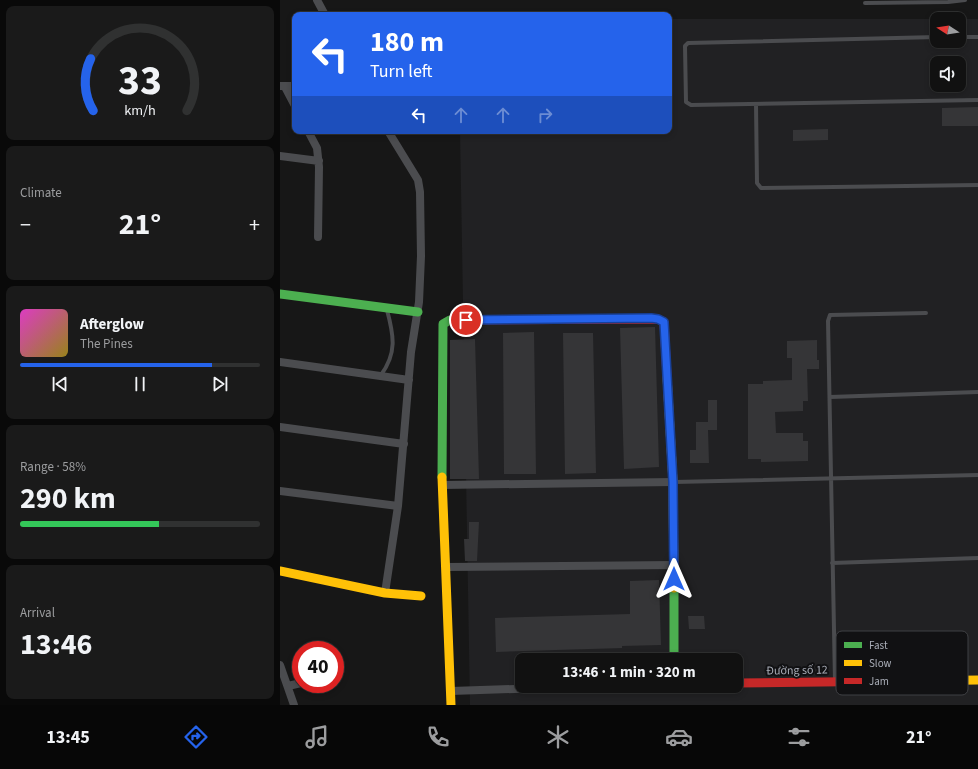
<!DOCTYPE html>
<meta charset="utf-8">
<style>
:root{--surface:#111;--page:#1a1a1a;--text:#f1f3f6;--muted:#9c9d9f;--line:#303131;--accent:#2563eb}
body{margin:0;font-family:"Source Sans 3",sans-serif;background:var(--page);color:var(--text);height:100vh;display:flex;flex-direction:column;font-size:15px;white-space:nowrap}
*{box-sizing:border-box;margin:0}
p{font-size:13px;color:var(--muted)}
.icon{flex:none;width:22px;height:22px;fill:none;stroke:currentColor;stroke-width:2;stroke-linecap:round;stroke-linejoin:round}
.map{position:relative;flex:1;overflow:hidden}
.panel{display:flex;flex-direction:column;gap:6px;padding:6px;background:#090909;width:280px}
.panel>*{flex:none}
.top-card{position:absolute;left:12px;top:12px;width:380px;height:122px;border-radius:8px;box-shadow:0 2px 6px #0003,0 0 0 1px var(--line);background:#2563eb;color:#fff;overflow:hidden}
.needle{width:26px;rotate:282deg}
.tools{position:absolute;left:650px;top:12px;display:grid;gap:8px}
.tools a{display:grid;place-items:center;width:36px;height:36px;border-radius:8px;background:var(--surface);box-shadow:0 2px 6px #0003,0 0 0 1px var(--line);font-size:20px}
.speed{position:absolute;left:12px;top:641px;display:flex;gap:8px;font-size:20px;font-weight:700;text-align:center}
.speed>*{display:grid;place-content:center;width:52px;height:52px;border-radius:50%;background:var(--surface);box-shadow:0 2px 6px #0003,0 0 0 1px var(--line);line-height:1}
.speed .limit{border:6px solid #d22;background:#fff;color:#111}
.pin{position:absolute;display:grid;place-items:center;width:34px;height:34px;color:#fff;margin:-17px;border:2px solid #fff;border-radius:50%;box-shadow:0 1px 4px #0007}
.me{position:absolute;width:44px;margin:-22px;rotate:0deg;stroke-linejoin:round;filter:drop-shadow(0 0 3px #0008)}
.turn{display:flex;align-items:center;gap:14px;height:84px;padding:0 12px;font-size:18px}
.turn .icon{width:52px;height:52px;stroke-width:2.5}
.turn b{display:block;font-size:28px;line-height:34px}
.lanes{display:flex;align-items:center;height:38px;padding:0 12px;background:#0003;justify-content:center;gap:20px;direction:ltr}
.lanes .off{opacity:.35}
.big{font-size:30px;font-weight:700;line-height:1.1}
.panel .widget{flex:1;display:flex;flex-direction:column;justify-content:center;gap:6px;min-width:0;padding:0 14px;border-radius:8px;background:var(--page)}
.panel .dial{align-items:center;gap:0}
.dial svg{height:104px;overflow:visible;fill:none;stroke:var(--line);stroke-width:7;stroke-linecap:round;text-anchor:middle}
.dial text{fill:var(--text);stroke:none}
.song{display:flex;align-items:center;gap:12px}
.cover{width:48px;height:48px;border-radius:6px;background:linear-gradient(135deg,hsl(310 70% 55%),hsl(50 70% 35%))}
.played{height:4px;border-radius:2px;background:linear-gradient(90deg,var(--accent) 80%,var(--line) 80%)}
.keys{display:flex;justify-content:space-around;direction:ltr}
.heat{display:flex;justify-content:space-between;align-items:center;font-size:22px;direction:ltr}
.charge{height:6px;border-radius:3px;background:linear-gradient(90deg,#34c759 58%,var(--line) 0)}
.trip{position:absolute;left:235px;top:653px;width:228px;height:40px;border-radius:8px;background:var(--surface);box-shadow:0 2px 6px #0003,0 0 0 1px var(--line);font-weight:700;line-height:40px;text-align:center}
.tab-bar{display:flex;height:64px;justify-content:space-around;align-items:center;background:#070707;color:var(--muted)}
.tab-bar .icon{width:28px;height:28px}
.tab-bar .active{color:var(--accent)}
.tab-bar b{font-size:18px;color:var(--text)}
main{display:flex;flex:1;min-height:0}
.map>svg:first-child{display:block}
</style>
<main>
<section class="panel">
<div class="widget dial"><svg viewBox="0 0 100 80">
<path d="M14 69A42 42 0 1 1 86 69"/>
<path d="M14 69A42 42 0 0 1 12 29" stroke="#2563eb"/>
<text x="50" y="56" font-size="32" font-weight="700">33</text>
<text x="50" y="72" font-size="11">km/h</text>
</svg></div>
<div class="widget"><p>Climate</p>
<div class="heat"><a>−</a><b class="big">21°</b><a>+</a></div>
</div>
<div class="widget">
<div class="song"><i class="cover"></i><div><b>Afterglow</b><p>The Pines</p></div></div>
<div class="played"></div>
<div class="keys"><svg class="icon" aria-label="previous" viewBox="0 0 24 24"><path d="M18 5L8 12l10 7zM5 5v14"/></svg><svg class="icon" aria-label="pause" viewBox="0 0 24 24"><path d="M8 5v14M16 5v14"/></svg><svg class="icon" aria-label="next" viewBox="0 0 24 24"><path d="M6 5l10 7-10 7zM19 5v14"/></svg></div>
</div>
<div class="widget"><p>Range · 58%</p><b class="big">290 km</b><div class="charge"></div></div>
<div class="widget"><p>Arrival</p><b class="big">13:46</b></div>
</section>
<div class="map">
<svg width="698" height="705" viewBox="0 0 698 705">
<rect width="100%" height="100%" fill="#171717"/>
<path fill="#212123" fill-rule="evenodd" d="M389 19H698V705H190L180 131H389ZM657 19H679V41H657ZM657 63H679V85H657ZM242 660H456V686H242Z"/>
<path fill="#353537" d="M698 107V126H662V108Z
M548 129V140L513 141V130Z
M375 327 379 467 344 469 340 328Z
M254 332 256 474H224L223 333Z
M283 333H313L316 473 285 474Z
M195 339 199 479H170V340Z
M537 340V360H539V369H527L528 401H523V411L495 412 496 433H523V441H528V461L481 462V459H468V384H483V381L512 380V358H507V341Z
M428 400H437V430H428L429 463H410V450H416V422H428Z
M189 522H199L197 561H185L184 539H189Z
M379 580 381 645 342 646V648L216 652 215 618 350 614V581Z
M408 616H424L425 629H409Z"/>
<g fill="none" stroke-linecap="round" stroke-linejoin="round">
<path stroke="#4b4c4f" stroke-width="4" d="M585 3 668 2 685 0
M657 37 408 43 405 46 406 102 411 105 698 100
M679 37H698
M476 104 477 183 481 188 698 185
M101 375C117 353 114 336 107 310
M550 397 698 392
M394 482 698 475
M552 563 698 558
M555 681 548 321 550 315 646 313"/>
<path stroke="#4b4c4f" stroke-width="8" d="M37 0 45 15
M1 86H15
M5 87 15 106
M28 131 37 148 39 167 38 237
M0 156 39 161
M0 362 129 380
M0 427 124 444
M162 485 393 482
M0 491 118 506
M166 567 394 565
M105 593 118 506 131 352 139 302 141 256 140 192 138 180 108 131
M0 665 14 705
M55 674H58
M8 686 21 683
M171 691 324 686"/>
<path stroke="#4caf50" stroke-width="9" d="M0 294 138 312
M162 477 163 324 170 320H188
M394 588V660"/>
<path stroke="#ffc107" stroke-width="9" d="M387 376 393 482 394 588
M162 477 171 705
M0 571 105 593 141 596
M623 681 698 680"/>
<path stroke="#c62828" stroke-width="9" d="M188 320 378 319 384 322 387 376
M456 683 623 681"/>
</g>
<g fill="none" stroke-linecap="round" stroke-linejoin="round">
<defs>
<path id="route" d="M186 320 371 318 378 319 384 322 393 482 394 579"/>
</defs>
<use href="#route" stroke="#184099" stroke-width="10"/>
<use href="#route" stroke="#2563eb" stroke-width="7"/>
</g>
<g text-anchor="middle" stroke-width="4" stroke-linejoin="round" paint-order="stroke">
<g font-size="12" fill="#a9adb7" stroke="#111113">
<text transform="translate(517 670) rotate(-1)" y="4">Đường số 12</text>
</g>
</g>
<rect x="556" y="631" width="132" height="64" rx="6" fill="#111113" stroke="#3f4044" stroke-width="1"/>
<rect x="564" y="642" width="18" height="6" fill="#4caf50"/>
<rect x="564" y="660" width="18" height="6" fill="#ffc107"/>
<rect x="564" y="678" width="18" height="6" fill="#c62828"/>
<g font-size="11" fill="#a9adb7">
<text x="589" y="649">Fast</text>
<text x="589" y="667">Slow</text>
<text x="589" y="685">Jam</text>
</g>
</svg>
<div class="tools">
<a><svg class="needle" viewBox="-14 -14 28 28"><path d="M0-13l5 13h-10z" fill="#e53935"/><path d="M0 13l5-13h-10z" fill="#9c9d9f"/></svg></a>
<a><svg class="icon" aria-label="sound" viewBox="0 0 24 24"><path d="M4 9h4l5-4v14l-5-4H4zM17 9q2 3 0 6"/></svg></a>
</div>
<div class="speed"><div class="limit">40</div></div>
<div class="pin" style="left:186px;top:320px;background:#d93025"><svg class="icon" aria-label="arrive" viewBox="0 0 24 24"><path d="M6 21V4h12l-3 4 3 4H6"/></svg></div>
<svg class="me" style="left:394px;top:579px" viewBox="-20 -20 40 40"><path d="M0-17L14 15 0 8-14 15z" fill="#2563eb" stroke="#fff" stroke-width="4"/></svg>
<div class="trip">13:46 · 1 min · 320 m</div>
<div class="top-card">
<div class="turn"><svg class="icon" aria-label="left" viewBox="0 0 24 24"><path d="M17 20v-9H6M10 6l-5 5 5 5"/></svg><div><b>180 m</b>Turn left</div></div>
<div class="lanes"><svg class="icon" aria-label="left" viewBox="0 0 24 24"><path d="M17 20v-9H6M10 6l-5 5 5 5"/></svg><svg class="icon off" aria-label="ahead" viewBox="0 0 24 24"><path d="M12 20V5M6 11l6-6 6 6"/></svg><svg class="icon off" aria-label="ahead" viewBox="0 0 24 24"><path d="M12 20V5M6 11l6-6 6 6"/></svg><svg class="icon off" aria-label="right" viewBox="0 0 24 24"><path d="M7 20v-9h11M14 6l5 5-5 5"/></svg></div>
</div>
</div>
</main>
<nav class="tab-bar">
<b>13:45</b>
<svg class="icon active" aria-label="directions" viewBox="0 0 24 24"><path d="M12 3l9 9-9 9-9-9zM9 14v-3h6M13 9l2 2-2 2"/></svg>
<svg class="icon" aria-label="music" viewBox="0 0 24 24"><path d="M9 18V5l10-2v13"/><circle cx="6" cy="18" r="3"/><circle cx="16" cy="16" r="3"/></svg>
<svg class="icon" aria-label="phone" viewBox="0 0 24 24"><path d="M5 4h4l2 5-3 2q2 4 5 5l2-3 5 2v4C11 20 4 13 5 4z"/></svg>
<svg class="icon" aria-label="climate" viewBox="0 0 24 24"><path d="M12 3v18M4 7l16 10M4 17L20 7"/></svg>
<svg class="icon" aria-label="car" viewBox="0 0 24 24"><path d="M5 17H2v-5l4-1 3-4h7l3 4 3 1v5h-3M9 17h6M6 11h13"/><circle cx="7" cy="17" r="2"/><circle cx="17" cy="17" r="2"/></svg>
<svg class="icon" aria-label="filters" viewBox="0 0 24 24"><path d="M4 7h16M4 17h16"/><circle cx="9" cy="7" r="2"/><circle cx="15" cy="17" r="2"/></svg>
<b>21°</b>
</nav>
